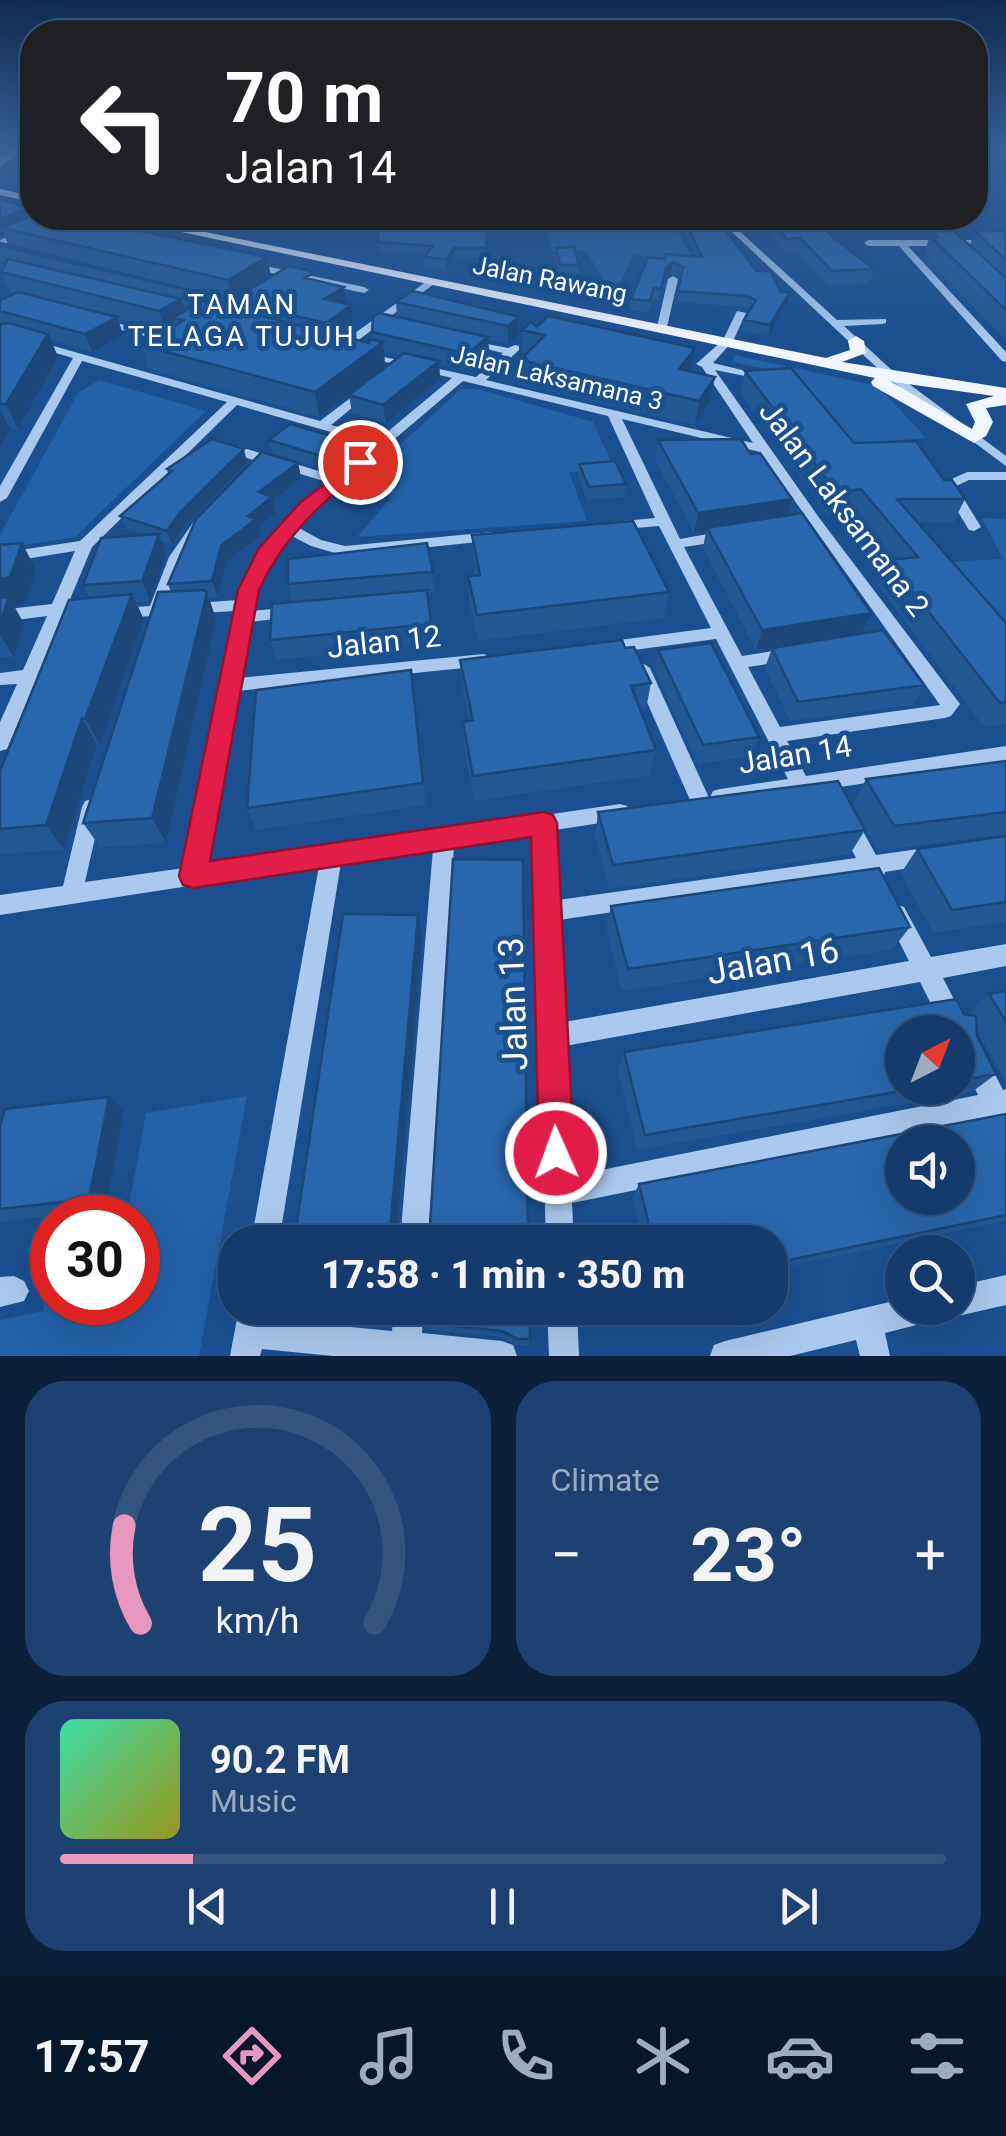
<!DOCTYPE html>
<meta charset="utf-8">
<style>
:root{--surface:#143b6b;--page:#1d4271;--text:#f1f3f6;--muted:#9dadc1;--line:#33557e;--accent:#e797bd}
body{margin:0;font-family:Roboto,sans-serif;background:var(--page);color:var(--text);height:100vh;display:flex;flex-direction:column;font-size:38px;white-space:nowrap}
*{box-sizing:border-box;margin:0}
p{font-size:32px;color:var(--muted)}
.icon{flex:none;width:55px;height:55px;fill:none;stroke:currentColor;stroke-width:2;stroke-linecap:round;stroke-linejoin:round}
.map{position:relative;height:1356px;overflow:hidden}
.details{display:flex;flex-direction:column;gap:25px;padding:25px;background:#0b203b;flex:1}
.details>*{flex:none}
.top-card{position:absolute;left:20px;top:20px;width:968px;height:210px;border-radius:40px;box-shadow:0 10px 40px #0002,0 0 0 2px var(--line);background:#202124;color:#fff;overflow:hidden}
.needle{width:65px;rotate:42deg}
.tools{position:absolute;left:885px;top:1015px;display:grid;gap:20px}
.tools a{display:grid;place-items:center;width:90px;height:90px;border-radius:50%;background:var(--surface);box-shadow:0 10px 40px #0002,0 0 0 2px var(--line);font-size:50px}
.speed{position:absolute;left:30px;top:1195px;display:flex;gap:20px;font-size:50px;font-weight:700;text-align:center}
.speed>*{display:grid;place-content:center;width:130px;height:130px;border-radius:50%;background:var(--surface);box-shadow:0 10px 40px #0002,0 0 0 2px var(--line);line-height:1}
.speed .limit{border:15px solid #d22;background:#fff;color:#111}
.pin{position:absolute;display:grid;place-items:center;width:85px;height:85px;color:#fff;margin:-42px;border:5px solid #fff;border-radius:50%;box-shadow:0 2px 10px #0007}
.me{position:absolute;width:110px;margin:-55px;rotate:358deg;stroke-linejoin:round;filter:drop-shadow(0 0 8px #0008)}
.turn{display:flex;align-items:center;gap:35px;height:210px;padding:0 40px;font-size:45px}
.turn .icon{width:130px;height:130px;stroke-width:2.5}
.turn b{display:block;font-size:70px;line-height:85px}
.big{font-size:75px;font-weight:800;line-height:1.1}
.details .tile{flex:1;display:flex;flex-direction:column;justify-content:center;gap:15px;min-width:0;padding:0 35px;border-radius:40px;background:var(--page)}
.details .dial{align-items:center;gap:0}
.dial svg{height:260px;overflow:visible;fill:none;stroke:var(--line);stroke-width:7;stroke-linecap:round;text-anchor:middle}
.dial text{fill:var(--text);stroke:none}
.song{display:flex;align-items:center;gap:30px}
.cover{width:120px;height:120px;border-radius:15px;background:linear-gradient(135deg,hsl(160 70% 55%),hsl(60 70% 35%))}
.played{height:10px;border-radius:5px;background:linear-gradient(90deg,var(--accent) 15%,var(--line) 15%)}
.keys{display:flex;justify-content:space-around;direction:ltr}
.heat{display:flex;justify-content:space-between;align-items:center;font-size:55px;direction:ltr}
.details .tiles{flex:1;display:grid;gap:25px;grid-template-columns:1fr 1fr}
.tile:last-child{grid-column:span 2}
.trip{position:absolute;left:218px;top:1225px;width:570px;height:100px;border-radius:40px;background:var(--surface);box-shadow:0 10px 40px #0002,0 0 0 2px var(--line);font-weight:800;line-height:100px;text-align:center}
.tab-bar{display:flex;height:160px;justify-content:space-around;align-items:center;background:#08182b;color:var(--muted)}
.tab-bar .icon{width:70px;height:70px}
.tab-bar .current{color:var(--accent)}
.tab-bar b{font-size:45px;color:var(--text)}
.map>svg:first-child{display:block}
</style>
<div class="map">
<svg width="1006" height="1356" viewBox="0 0 1006 1356">
<rect width="100%" height="100%" fill="#1b4f8f"/>
<path fill="#2461a8" d="M497 218H670L697 266 634 254 614 295 586 251 553 252 543 222 502 226Z
M734 355 878 386 926 438 854 444 782 372 732 362Z
M99 380 206 411 75 537 11 547 0 543V535L78 393Z
M461 389H478L593 422 616 472H569L587 521 357 537 391 498 353 488Z
M982 518 1006 519V638L943 562 1003 559Z
M247 1096 199 1356H0V1320L43 1311 52 1272V1302H138V1218L127 1217 146 1113Z"/>
<g fill="none" stroke-linecap="round" stroke-linejoin="round">
<path fill="#a9c9ee" fill-rule="evenodd" d="M57 218H67L0 246V240Z
M176 218H185L172 229H166V225Z
M717 218H725L837 320 886 319V323L882 324 844 326 897 375 1006 456V466L889 379Z
M1006 240V246H908L1006 352V362L1002 361 899 246H868L864 243 868 240Z
M247 262 364 287 369 290 364 293 244 267 242 265Z
M673 276 678 279 667 327 662 330 657 327 668 279Z
M430 279 438 281 345 350H337V346Z
M192 294 239 306 240 308 235 311 188 299V295Z
M737 311 746 313 733 341 713 363 771 377 765 380 715 370 820 519 960 704 951 716 945 718 787 741 806 776 1006 746V762L720 805 713 803 710 797 713 791 720 789 788 779 716 639 604 654 596 648 604 642 711 628 659 526 612 530 605 526 612 522 655 518 608 416 463 381 312 509 297 527 321 540 345 546 492 532 497 534V540L345 556 311 546 290 535 273 554 251 611 293 607 301 612 293 617 249 622 239 678 484 654 493 660 484 666 237 691 206 865 620 804 627 806 630 812 627 818 620 820 555 830 558 900 856 858 837 821 840 815 847 812 854 815 876 855 933 847 940 849 944 856 940 863 885 872 883 881 875 884 867 881 865 875 559 920 564 1022 909 961 885 914 888 907 896 904 904 907 931 957 1006 944V966L943 978 964 1019 961 1028 952 1031 943 1028 920 982 565 1046 571 1176 978 1095 963 1064 967 1055 976 1051 985 1055 1003 1090 1006 1089V1134L997 1130 990 1118 572 1203 574 1242H546L534 834 454 846 428 1242H400L433 849 341 863 279 1242H251L319 866 0 915V895L63 886 82 807 85 801 92 799 99 801 102 807 85 882 184 868 235 611 119 618 111 613 119 608 150 606 169 557 195 520 200 519 207 523 185 557 167 605 238 600 261 550 302 503 327 482 217 449V443H227L335 476 373 444 237 405 92 547 9 744 7 749 0 751V722L17 684 0 685V673L23 670 47 616 0 622V610L52 604 75 551 0 563V553L80 541 227 402 82 361 7 498 0 502V486L73 358 0 337V331L320 421 365 387H373V391L331 425 380 438 452 378 361 356V352L476 377 503 353 462 343V339L508 348 515 345 519 346V350L486 380 753 443 702 367 696 364 723 340ZM622 419 760 452 940 705 780 727 748 667 791 660 800 654 791 648 742 656 684 547 724 541 731 536 724 531 680 539Z
M97 318 172 337 173 339 168 342 93 323 92 321Z
M967 472H1006V480H969L956 486 981 527 974 531 969 530 941 484Z
M641 662 650 668 710 800 707 806 700 808 693 806 690 800 632 668Z
M1006 1275V1305L958 1316 947 1312 946 1308H958V1286Z
M14 1276 24 1281 29 1291 24 1301 0 1307V1277Z
M902 1299V1308H944L940 1319 885 1333 890 1356H860L856 1340 790 1356H710L714 1345 725 1341Z
M239 1308H269L267 1319 392 1331 394 1308H424L422 1333 502 1341 513 1345 517 1356H333L262 1349 260 1356H230Z
M547 1308H577L579 1356H549Z"/>
<path fill="#f0f6ff" fill-rule="evenodd" d="M0 189 32 196V202L0 195Z
M115 218H136L826 358 850 350 848 341 856 336 864 341 866 353 842 362 1006 388V405L986 408 993 422 986 436 974 443 873 386 871 382 875 378ZM890 381 893 382 994 396 966 404 975 422 972 429Z"/>
<path fill="#fff" fill-rule="evenodd" d="M8 151H21L0 167V157Z"/>
</g>
<path fill="#245895" fill-rule="evenodd" d="M0 194 3 200 30 207 32 218 267 257 271 277 316 280 344 287 346 302 343 304 353 320 334 334 369 343 372 340V332L397 317 396 302 519 317V334L508 344 488 340 489 354 469 371 439 364 440 379 386 423 352 413 349 395 401 355 384 351 385 366 319 417 149 369 141 345 165 331 118 319 123 335 92 352 51 340 58 357 18 429H10L0 447V300L16 293 10 292 1 272 7 262 1 260 0 262V243L9 246 4 235 0 237ZM152 281 231 300 230 301 232 309 216 305 214 296ZM183 304 187 305 193 306 185 311Z
M487 218 486 258H454L446 270 424 267V257L425 255 379 252 378 242 404 221Z
M681 218H715L757 271 781 292H790L787 303 768 336 741 331 744 320 750 309 745 307 677 302 681 277 671 273 664 278 659 300 653 299 648 312 630 310 631 299 664 259 695 256 680 224Z
M774 218H813L834 238 874 269 869 283 828 285 797 252H784L768 234 771 221 777 220Z
M931 231 970 245 975 231H1006V340L924 256Z
M556 248 579 265 578 276H560L555 258Z
M537 327 690 371 710 401 695 425 519 384 520 360 526 354 522 353V330Z
M745 371 854 443 944 480 965 499 953 523H918L1006 623V724L984 727 878 585 889 560 852 513 828 516 780 449 781 446H778L740 393Z
M338 438 341 451 321 468 272 453 269 440Z
M658 440 750 454 792 499 787 516 862 633 756 650 703 548 706 531 694 533 655 460Z
M247 462 184 525 172 544 161 541 166 554 150 601 136 602 144 620 100 745 97 744 64 850 0 854V771L90 598 83 585 145 535 126 529 120 516 168 474 167 469Z
M298 463 301 478 273 500 276 513 258 527 261 535 226 562 218 597 209 598 216 619 166 843 100 847 83 823 171 592 168 584Z
M579 464 626 484 624 497 587 500 578 477Z
M472 535 669 592 664 618 478 641 469 603 468 576 475 575 473 561Z
M22 543 36 570 25 603 14 606 24 624 14 657 0 658V545Z
M288 559 433 573 435 593 427 592 433 644 276 660 270 640 293 602 288 584Z
M625 648 651 683 646 709 640 710 656 750 650 775 474 801 464 748 463 722 469 721 462 686 460 660Z
M772 648 924 685 913 705 790 721 765 668Z
M658 650 759 737 752 756 698 764 654 670Z
M411 670 426 805 256 830 247 808Z
M1006 761V834L878 851 853 804 866 779Z
M598 812 865 830 850 854 609 889 595 837Z
M1006 836V922L933 933 901 873 917 849Z
M611 906 910 927 893 949 622 991 606 928Z
M1006 991V1082L977 1032V1036L996 1074 972 1092 637 1150 618 1071 624 1052 968 1014 989 994ZM958 1032V1088H902Z
M124 1110 106 1209 0 1222V1127Z
M1006 1114V1221L770 1270V1242H643L632 1198 639 1184Z
M284 1308H391L389 1327 296 1318 284 1310Z
M425 1308 530 1339 528 1345H517L502 1337 429 1330 424 1323Z"/>
<path fill="#1d4779" d="M30 207 32 218 2 228 4 235 0 237V219Z
M454 248V258L446 270V259Z
M267 257 271 277 232 300 228 280Z
M673 262 671 273 664 278 659 300 666 268Z
M344 287 346 302 327 315 324 299Z
M790 292 787 303 768 336 770 325Z
M181 299 187 318H173L175 325 165 331 159 311Z
M351 305 353 320 328 339 326 323Z
M117 317 123 335 92 352 85 334Z
M519 317V334L508 344V326Z
M48 334 58 357 18 429 6 404Z
M488 337 489 354 469 371 468 354Z
M383 342 385 366 319 417 315 392Z
M695 348 691 371 679 369Z
M439 361 440 379 386 423 383 405Z
M715 377 710 401 695 425 699 401Z
M0 409 10 429 0 447Z
M338 438 341 451 321 468 318 455Z
M244 449 247 462 184 525 172 544 167 531 180 512Z
M298 463 301 478 273 500 276 513 258 527 261 535 226 562 218 597 212 581 221 546 248 516 259 492Z
M792 499 786 518 707 528 706 531 694 533 698 513Z
M159 534 166 554 150 601 142 581Z
M22 543 36 570 25 603 14 606 24 624 14 657 0 635V579Z
M207 593 216 619 166 843 152 818Z
M132 594 144 620 100 745 85 719Z
M871 613 862 633 756 650 762 630Z
M82 718 97 744 64 850 46 825Z
M418 915 422 937 396 1239 398 1242H393L390 1230Z
M109 1097 124 1110 106 1209 89 1199Z
M383 1308H390L389 1327 382 1320Z"/>
<path fill="#2a66ad" stroke="#1d4779" stroke-width="2.5" fill-rule="evenodd" d="M0 200 30 207 0 219Z
M32 216 78 218 267 257 228 280 2 228Z
M406 218H487L486 248H454L446 259 424 257 433 246 378 242V221H404Z
M683 218H715L757 271H770L781 292H790L770 325 744 320 756 300 747 296 678 291 683 267 673 262 666 268 661 289 654 288 650 301 631 299 648 257 664 259 666 254 702 257Z
M789 218H813L834 238 874 269 832 271 800 238 787 239 771 221 792 220Z
M931 231H954L1006 278V310L931 237H937Z
M975 231H1006V260Z
M0 243 214 296 0 246Z
M574 247 579 265H560L556 248Z
M8 259 181 299 159 311 1 272Z
M289 266 315 272 305 278 344 287 324 299 351 305 326 323 230 301Z
M413 291 519 317 508 326 396 302Z
M18 292 117 317 85 334 0 311V300Z
M202 301 369 343V339L383 342 315 392 141 345 184 320 173 318Z
M379 313 488 337 468 354 372 332 373 317Z
M548 316 695 348 679 369 715 377 699 401 520 360 545 335 522 330 531 322 537 327Z
M9 323 48 334 6 404H0V324Z
M404 353 439 361 383 405 349 395Z
M791 368 854 443 916 441 944 480H952L965 499H897L1006 623V702L1000 703 888 560 918 557 861 489 836 492 787 426 795 425 784 423 745 371Z
M290 424 338 438 318 455 269 440Z
M212 439 244 449 180 512 167 531 120 516 172 471 167 469Z
M741 439 750 454 760 453 792 499 698 513 658 440Z
M262 452 298 463 259 492 272 497 248 516 256 519 221 546 212 581 168 584 196 519Z
M615 461 626 484 589 487 579 464Z
M802 513 871 613 762 630 707 528Z
M633 521 669 592 477 615 468 576 480 575 472 535Z
M159 534 142 581 83 585 101 538Z
M22 543 10 577 0 579V545Z
M427 543 433 573 428 572 288 584V559Z
M204 590 207 593 152 818 83 823 158 592Z
M427 590 431 624 270 640 272 604Z
M132 594 85 719 82 718 46 825 0 829V771L69 600Z
M9 597 0 623V598Z
M883 630 924 685 798 702 772 648Z
M622 640 625 648 634 647 651 683 631 686 656 750 473 776 463 722 473 720 460 660Z
M711 643 759 737 703 745 658 650Z
M411 670 423 783 247 808 256 690Z
M1006 761V812L894 826 866 779Z
M838 781 865 830 613 865 598 812Z
M1006 836V902L952 910 917 849Z
M453 859 523 860 528 1242H429Z
M879 868 910 927 628 969 611 906Z
M343 914 418 915 390 1230 394 1234 393 1242H294Z
M1006 991V1022L989 994Z
M956 999 964 1014 976 1016 977 1036 996 1074 958 1081V1032H902V1088H919L645 1135 624 1052Z
M109 1097 89 1199 0 1209V1127L5 1109Z
M1006 1114V1215L770 1264V1242H653L639 1184ZM902 1142H958V1198H902Z
M284 1308H383L382 1320 284 1310Z
M425 1308H529L530 1339H518L502 1331 424 1323Z"/>
<linearGradient id="sky" x2="0" y2="1"><stop stop-color="#0f2b4f"/><stop offset="0.44" stop-color="#39639b"/><stop offset="1" stop-color="#39639b" stop-opacity="0"/></linearGradient>
<rect width="1006" height="340" fill="url(#sky)"/>
<path fill="#e11d48" stroke="#92132f" stroke-width="2.5" d="M360 457 369 462 366 466C321 504 284 535 259 590L210 861 544 812 553 815 557 823 574 1153 569 1165 556 1171 544 1165 539 1153 531 837 193 888 183 885 179 876 238 590 259 548 301 502Z"/>
<g text-anchor="middle" stroke-width="10" stroke-linejoin="round" paint-order="stroke">
<g font-size="25" fill="#fff" stroke="#1b4f8f">
<text transform="translate(550 279) rotate(11)" y="9">Jalan Rawang</text>
<text transform="translate(557 377) rotate(13)" y="9">Jalan Laksamana 3</text>
</g>
<g font-size="28" letter-spacing="2.5" fill="#fff" stroke="#1b4f8f">
<text x="242" y="314">TAMAN<tspan x="242" dy="32">TELAGA TUJUH</tspan></text>
</g>
<g font-size="30" fill="#fff" stroke="#1b4f8f">
<text transform="translate(844 509) rotate(53)" y="10">Jalan Laksamana 2</text>
<text transform="translate(384 642) rotate(-6)" y="10">Jalan 12</text>
<text transform="translate(795 755) rotate(-9)" y="10">Jalan 14</text>
</g>
<g font-size="35" fill="#fff" stroke="#1b4f8f">
<text transform="translate(773 961) rotate(-10)" y="12">Jalan 16</text>
<text transform="translate(513 1004) rotate(-92)" y="12">Jalan 13</text>
</g>
</g>
</svg>
<div class="tools">
<a><svg class="needle" viewBox="-14 -14 28 28"><path d="M0-13l5 13h-10z" fill="#e53935"/><path d="M0 13l5-13h-10z" fill="#9dadc1"/></svg></a>
<a><svg class="icon" aria-label="sound" viewBox="0 0 24 24"><path d="M4 9h4l5-4v14l-5-4H4zM17 9q2 3 0 6"/></svg></a>
<a><svg class="icon" aria-label="search" viewBox="0 0 24 24"><circle cx="10" cy="10" r="6"/><path d="M15 15l6 6"/></svg></a>
</div>
<div class="speed"><div class="limit">30</div></div>
<div class="pin" style="left:360px;top:462px;background:#d93025"><svg class="icon" aria-label="arrive" viewBox="0 0 24 24"><path d="M6 21V4h12l-3 4 3 4H6"/></svg></div>
<svg class="me" style="left:556px;top:1153px" viewBox="-20 -20 40 40"><circle r="17" fill="#e11d48" stroke="#fff" stroke-width="3"/><path d="M0-11L8 9 0 5-8 9z" fill="#fff"/></svg>
<div class="trip">17:58 · 1 min · 350 m</div>
<div class="top-card">
<div class="turn"><svg class="icon" aria-label="left" viewBox="0 0 24 24"><path d="M17 20v-9H6M10 6l-5 5 5 5"/></svg><div><b>70 m</b>Jalan 14</div></div>
</div>
</div>
<section class="details">
<div class="tiles">
<div class="tile dial"><svg viewBox="0 0 100 80">
<path d="M14 69A42 42 0 1 1 86 69"/>
<path d="M14 69A42 42 0 0 1 9 39" stroke="#e797bd"/>
<text x="50" y="56" font-size="32" font-weight="700">25</text>
<text x="50" y="72" font-size="11">km/h</text>
</svg></div>
<div class="tile"><p>Climate</p>
<div class="heat"><a>−</a><b class="big">23°</b><a>+</a></div>
</div>
<div class="tile">
<div class="song"><i class="cover"></i><div><b>90.2 FM</b><p>Music</p></div></div>
<div class="played"></div>
<div class="keys"><svg class="icon" aria-label="previous" viewBox="0 0 24 24"><path d="M18 5L8 12l10 7zM5 5v14"/></svg><svg class="icon" aria-label="pause" viewBox="0 0 24 24"><path d="M8 5v14M16 5v14"/></svg><svg class="icon" aria-label="next" viewBox="0 0 24 24"><path d="M6 5l10 7-10 7zM19 5v14"/></svg></div>
</div>
</div>
</section>
<nav class="tab-bar">
<b>17:57</b>
<svg class="icon current" aria-label="directions" viewBox="0 0 24 24"><path d="M12 3l9 9-9 9-9-9zM9 14v-3h6M13 9l2 2-2 2"/></svg>
<svg class="icon" aria-label="music" viewBox="0 0 24 24"><path d="M9 18V5l10-2v13"/><circle cx="6" cy="18" r="3"/><circle cx="16" cy="16" r="3"/></svg>
<svg class="icon" aria-label="phone" viewBox="0 0 24 24"><path d="M5 4h4l2 5-3 2q2 4 5 5l2-3 5 2v4C11 20 4 13 5 4z"/></svg>
<svg class="icon" aria-label="climate" viewBox="0 0 24 24"><path d="M12 3v18M4 7l16 10M4 17L20 7"/></svg>
<svg class="icon" aria-label="car" viewBox="0 0 24 24"><path d="M5 17H2v-5l4-1 3-4h7l3 4 3 1v5h-3M9 17h6M6 11h13"/><circle cx="7" cy="17" r="2"/><circle cx="17" cy="17" r="2"/></svg>
<svg class="icon" aria-label="filters" viewBox="0 0 24 24"><path d="M4 7h16M4 17h16"/><circle cx="9" cy="7" r="2"/><circle cx="15" cy="17" r="2"/></svg>
</nav>
